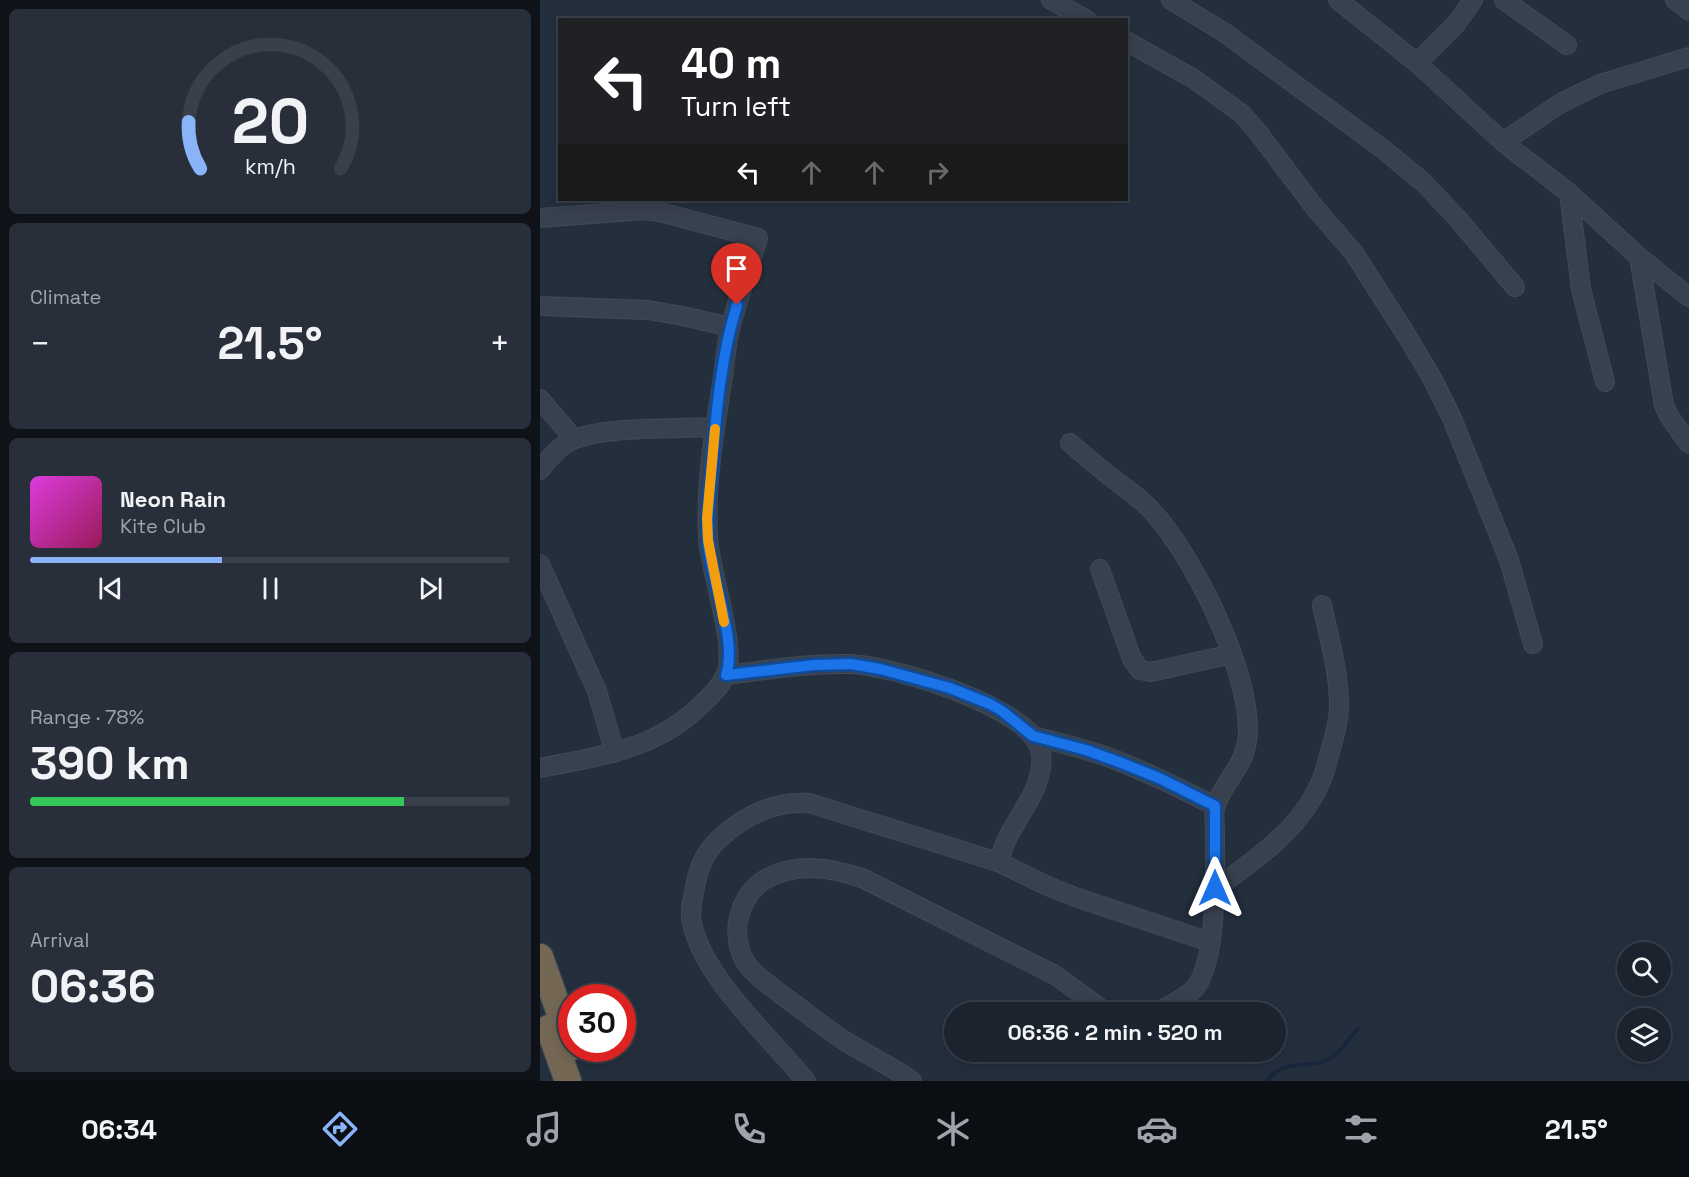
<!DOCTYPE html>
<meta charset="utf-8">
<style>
:root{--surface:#1b232e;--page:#282f3a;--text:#f1f3f6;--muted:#a0a4aa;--line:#39404a;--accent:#8ab4f8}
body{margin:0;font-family:"Space Grotesk",sans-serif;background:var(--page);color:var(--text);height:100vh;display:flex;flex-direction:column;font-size:22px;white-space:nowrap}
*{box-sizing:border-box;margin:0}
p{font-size:20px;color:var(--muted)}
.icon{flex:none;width:33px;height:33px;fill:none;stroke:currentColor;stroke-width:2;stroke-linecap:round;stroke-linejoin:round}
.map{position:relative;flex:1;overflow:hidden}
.drawer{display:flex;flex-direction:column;gap:9px;padding:9px;background:#0f1319;width:540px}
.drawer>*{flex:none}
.top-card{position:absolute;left:18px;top:18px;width:570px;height:183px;border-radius:0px;box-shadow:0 3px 15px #0003,0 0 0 2px var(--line);background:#202124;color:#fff;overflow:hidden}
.tools{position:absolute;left:1077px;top:942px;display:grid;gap:12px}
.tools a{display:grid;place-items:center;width:54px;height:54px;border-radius:50%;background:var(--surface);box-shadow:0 3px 15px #0003,0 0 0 2px var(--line);font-size:30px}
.speed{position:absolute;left:18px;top:984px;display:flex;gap:12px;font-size:30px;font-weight:700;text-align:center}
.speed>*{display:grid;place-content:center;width:78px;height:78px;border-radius:50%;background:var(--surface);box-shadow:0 3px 15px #0003,0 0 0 2px var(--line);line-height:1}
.speed .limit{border:9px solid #d22;background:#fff;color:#111}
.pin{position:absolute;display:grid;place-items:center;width:51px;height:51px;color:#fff;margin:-62px -26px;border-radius:50% 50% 50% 0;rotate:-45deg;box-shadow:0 0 6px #0007}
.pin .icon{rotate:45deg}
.me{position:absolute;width:66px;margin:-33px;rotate:0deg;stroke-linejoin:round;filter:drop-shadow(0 0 4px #0008)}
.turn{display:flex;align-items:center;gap:21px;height:126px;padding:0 24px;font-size:27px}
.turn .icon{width:78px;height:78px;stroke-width:2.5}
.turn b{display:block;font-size:42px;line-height:51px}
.lanes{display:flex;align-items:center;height:57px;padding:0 24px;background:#0003;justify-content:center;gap:30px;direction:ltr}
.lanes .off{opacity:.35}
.big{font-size:45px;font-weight:700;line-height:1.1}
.drawer .card{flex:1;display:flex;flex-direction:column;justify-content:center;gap:9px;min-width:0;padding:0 21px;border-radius:9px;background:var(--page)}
.drawer .dial{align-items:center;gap:0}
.dial svg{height:156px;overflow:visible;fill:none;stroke:var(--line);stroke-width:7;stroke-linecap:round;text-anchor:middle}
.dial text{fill:var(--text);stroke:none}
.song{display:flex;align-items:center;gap:18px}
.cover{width:72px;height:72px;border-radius:9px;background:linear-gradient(135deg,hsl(300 70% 55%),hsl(330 70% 35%))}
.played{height:6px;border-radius:3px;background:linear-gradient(90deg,var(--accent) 40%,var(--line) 40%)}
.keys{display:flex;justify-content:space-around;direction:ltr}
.heat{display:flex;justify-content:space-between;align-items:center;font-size:33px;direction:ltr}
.charge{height:9px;border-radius:4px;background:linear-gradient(90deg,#34c759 78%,var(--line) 0)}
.trip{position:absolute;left:404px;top:1002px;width:342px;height:60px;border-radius:30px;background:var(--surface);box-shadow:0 3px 15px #0003,0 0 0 2px var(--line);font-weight:700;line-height:60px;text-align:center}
.dock{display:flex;height:96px;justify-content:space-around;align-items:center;background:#0b0e12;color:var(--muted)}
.dock .icon{width:42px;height:42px}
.dock .active{color:var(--accent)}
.dock b{font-size:27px;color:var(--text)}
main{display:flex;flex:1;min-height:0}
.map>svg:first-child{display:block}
</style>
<main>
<section class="drawer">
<div class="card dial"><svg viewBox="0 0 100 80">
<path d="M14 69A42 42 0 1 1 86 69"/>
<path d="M14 69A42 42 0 0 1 8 45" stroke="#8ab4f8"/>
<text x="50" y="56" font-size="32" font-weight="700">20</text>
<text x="50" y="72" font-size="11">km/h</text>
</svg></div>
<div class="card"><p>Climate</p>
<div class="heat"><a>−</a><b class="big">21.5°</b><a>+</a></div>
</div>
<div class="card">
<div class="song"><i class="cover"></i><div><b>Neon Rain</b><p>Kite Club</p></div></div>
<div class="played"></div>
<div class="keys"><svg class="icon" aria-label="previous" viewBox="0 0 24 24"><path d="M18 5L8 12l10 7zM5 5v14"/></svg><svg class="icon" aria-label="pause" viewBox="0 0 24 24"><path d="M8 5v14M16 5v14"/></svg><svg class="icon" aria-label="next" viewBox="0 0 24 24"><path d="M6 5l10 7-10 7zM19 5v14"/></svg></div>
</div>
<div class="card"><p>Range · 78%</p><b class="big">390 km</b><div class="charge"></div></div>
<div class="card"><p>Arrival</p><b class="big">06:36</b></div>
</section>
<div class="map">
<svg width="1149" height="1081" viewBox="0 0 1149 1081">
<rect width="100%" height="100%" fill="#242f3e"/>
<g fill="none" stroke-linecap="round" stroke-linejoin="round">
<path stroke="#17263c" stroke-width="4" d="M727 1081C748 1055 768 1072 792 1057 802 1051 809 1038 818 1029"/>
<defs>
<path id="minor" d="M511 0 547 20
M631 0 685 33 843 149 884 183 918 219 975 287
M798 0 877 63 963 142 1029 193 1099 257 1149 297
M964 0 1027 45
M1135 0 1149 11
M586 41 654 79 702 114 717 131 775 208 814 253 867 336 892 378 911 416 969 560 993 644
M877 63 916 24 933 0
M963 142 1021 103 1060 84 1149 57
M1029 193 1041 289 1065 382
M0 218 104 210 120 212 218 238C209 267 199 296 191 325 186 344 185 364 182 383 174 433 165 487 168 537 169 570 199 650 185 676 180 687 171 696 162 704 116 750 60 756 0 768
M1099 257 1124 405 1129 416 1149 444
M0 306 108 310 143 316 190 327
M0 399 34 439
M530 443C544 455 558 467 572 478 585 488 599 497 611 510 654 556 708 667 708 731 707 766 686 777 676 805 673 812 675 824 675 832 675 868 678 960 655 988 644 999 630 1005 617 1012
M0 470C9 458 21 444 35 439 70 426 136 429 175 427
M0 564 57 691 75 753
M560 569 592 659 600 670 611 672 692 654
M186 675C227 670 268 663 309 664 350 665 494 707 501 753 505 784 481 811 468 837 464 845 461 854 458 862
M493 736C517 742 541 748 565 756 603 770 639 788 675 806
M676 888C716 859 761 829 781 781 785 773 787 763 789 755 794 739 799 722 799 705 799 672 789 638 782 605
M266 1081C230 1037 164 979 152 923 149 912 153 898 155 887 158 869 166 851 179 839 205 815 234 801 269 803L458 862 510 887 538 898 670 942
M372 1081C351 1066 327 1055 305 1041 283 1027 263 1010 242 995 227 983 208 972 201 953 197 942 196 927 199 917 203 902 211 888 224 880 256 862 289 867 322 878L515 975 566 1012"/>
<path id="highway" d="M0 957 32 1047
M9 1028 28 1081"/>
</defs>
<use href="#minor" stroke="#414a57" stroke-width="20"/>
<use href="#highway" stroke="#434c59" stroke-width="28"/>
<use href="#minor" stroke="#38414e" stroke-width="18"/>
<use href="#highway" stroke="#746855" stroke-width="26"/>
</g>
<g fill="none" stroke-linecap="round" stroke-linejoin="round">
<defs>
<path id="route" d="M197 305C181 356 176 413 172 467 170 491 166 516 168 540 170 579 198 639 186 675L274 665 311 664 340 669 410 688 450 704 462 711 493 736 546 750 584 764 619 778 675 806V888"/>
</defs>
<use href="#route" stroke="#114b97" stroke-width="15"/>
<use href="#route" stroke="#1a73e8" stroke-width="10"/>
<path stroke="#f59e0b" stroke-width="10" d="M175 429 167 518 168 540 184 622"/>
</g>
</svg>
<div class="tools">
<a><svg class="icon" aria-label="search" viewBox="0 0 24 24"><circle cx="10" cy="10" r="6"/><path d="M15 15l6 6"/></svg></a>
<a><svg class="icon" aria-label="layers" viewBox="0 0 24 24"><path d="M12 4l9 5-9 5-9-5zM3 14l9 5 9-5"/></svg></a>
</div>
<div class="speed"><div class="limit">30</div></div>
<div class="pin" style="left:197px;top:305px;background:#d93025"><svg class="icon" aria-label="arrive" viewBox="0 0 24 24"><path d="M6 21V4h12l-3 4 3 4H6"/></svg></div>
<svg class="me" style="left:675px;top:888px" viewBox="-20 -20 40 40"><path d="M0-17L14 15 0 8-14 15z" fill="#1a73e8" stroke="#fff" stroke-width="4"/></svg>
<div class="trip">06:36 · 2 min · 520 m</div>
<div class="top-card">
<div class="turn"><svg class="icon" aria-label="left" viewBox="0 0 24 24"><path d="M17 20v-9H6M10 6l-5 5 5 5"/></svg><div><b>40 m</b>Turn left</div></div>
<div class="lanes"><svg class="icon" aria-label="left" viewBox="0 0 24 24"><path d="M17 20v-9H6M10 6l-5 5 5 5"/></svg><svg class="icon off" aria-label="ahead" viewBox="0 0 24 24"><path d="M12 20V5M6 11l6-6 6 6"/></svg><svg class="icon off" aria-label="ahead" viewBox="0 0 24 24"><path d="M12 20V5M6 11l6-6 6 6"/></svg><svg class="icon off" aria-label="right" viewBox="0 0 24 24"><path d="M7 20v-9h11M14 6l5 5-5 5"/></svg></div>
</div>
</div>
</main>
<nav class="dock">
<b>06:34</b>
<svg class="icon active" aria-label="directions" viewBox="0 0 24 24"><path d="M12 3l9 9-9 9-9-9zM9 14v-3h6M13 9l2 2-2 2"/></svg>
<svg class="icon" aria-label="music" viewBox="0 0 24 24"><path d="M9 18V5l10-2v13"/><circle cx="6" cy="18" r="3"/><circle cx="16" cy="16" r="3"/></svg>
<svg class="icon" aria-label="phone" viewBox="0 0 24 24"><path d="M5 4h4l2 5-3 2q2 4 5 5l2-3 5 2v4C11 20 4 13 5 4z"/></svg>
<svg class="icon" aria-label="climate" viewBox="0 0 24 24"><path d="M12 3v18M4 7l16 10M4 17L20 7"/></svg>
<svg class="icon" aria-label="car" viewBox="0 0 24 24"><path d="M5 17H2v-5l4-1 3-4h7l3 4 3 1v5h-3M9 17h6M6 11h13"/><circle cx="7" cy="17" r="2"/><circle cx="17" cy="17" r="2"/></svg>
<svg class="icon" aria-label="filters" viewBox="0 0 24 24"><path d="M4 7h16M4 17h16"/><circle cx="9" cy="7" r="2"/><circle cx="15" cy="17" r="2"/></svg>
<b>21.5°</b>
</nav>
